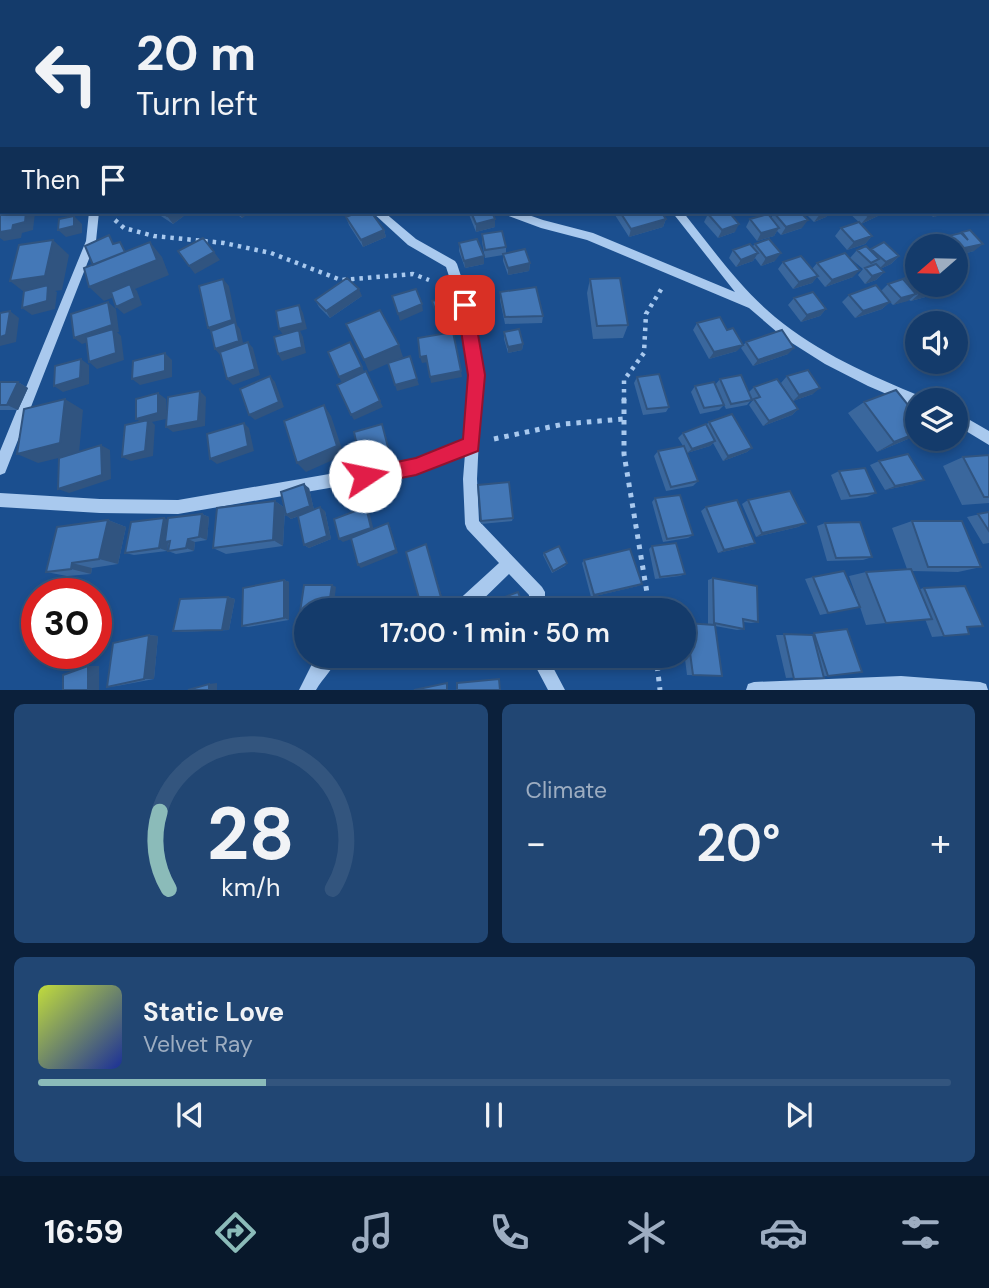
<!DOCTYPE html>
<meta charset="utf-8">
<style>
:root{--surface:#143b6b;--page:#214673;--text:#f1f3f6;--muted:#9dadc1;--line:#33557e;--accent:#8bbbb9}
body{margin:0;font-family:"DM Sans",sans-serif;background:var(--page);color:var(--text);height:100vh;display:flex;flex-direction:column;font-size:26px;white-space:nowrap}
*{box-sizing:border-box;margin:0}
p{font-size:23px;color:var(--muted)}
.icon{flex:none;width:38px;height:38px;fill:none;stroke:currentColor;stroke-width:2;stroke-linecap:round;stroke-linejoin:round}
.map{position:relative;height:690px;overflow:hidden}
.sheet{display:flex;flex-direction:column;gap:14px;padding:14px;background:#0b203b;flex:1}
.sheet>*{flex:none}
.hud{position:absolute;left:0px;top:0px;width:990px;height:214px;box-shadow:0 4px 10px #0003,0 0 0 2px var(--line);background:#143b6b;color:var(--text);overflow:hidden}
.needle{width:46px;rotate:250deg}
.buttons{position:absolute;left:905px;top:234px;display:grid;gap:14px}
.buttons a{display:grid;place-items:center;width:63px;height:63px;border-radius:50%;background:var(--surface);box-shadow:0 4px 10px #0003,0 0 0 2px var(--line);font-size:35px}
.speed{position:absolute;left:21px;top:578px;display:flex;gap:14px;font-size:35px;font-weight:700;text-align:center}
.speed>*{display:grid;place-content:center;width:91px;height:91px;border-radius:50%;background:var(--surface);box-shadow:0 4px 10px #0003,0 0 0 2px var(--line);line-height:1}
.speed .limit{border:10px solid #d22;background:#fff;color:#111}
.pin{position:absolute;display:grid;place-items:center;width:60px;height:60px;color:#fff;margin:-30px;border-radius:14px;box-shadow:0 4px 10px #0006}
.me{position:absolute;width:77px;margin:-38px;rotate:79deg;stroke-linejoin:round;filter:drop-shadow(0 0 5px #0008)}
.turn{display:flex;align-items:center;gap:24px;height:147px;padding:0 21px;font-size:32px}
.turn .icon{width:91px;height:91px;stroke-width:2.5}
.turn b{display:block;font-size:49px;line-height:60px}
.then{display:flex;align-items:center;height:66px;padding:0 21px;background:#0003;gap:14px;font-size:26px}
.big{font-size:52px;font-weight:600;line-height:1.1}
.sheet .tile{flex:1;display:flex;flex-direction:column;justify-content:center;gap:10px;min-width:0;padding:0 24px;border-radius:10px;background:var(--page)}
.sheet .dial{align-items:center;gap:0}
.dial svg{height:182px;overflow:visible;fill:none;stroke:var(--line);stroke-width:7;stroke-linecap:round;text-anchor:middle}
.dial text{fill:var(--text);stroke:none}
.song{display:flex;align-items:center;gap:21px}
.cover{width:84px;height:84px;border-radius:10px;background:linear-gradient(135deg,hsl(70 70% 55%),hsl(230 70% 35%))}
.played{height:7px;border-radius:4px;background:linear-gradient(90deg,var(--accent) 25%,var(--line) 25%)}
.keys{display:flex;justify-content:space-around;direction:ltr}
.heat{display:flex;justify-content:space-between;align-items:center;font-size:38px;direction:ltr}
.sheet .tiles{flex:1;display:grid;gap:14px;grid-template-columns:1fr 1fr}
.tile:last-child{grid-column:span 2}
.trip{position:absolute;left:294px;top:598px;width:402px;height:70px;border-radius:35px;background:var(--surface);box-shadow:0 4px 10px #0003,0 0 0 2px var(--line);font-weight:600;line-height:70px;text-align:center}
.tabs{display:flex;height:112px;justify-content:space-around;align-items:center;background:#08182b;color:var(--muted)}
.tabs .icon{width:49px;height:49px}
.tabs .on{color:var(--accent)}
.tabs b{font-size:32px;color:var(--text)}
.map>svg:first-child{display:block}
</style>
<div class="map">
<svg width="989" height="690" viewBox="0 0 989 690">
<rect width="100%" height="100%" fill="#1b4f8f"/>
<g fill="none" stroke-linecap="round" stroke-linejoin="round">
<path stroke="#a9c9ee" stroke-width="3.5" stroke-dasharray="2.5 3.5" stroke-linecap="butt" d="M762 0 764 2"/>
<path stroke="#a9c9ee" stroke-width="4.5" stroke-dasharray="3.5 5" stroke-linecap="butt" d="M115 220 124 228 154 236 224 243 271 253 341 280 413 274 429 280
M624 401V380L644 353 646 314 662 288"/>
<path stroke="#a9c9ee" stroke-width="5" stroke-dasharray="4.5 6" stroke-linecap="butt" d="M624 399V454L650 611
M494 439 564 424 624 419
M656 656 660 690"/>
<path fill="#a9c9ee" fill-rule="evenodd" d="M327 0H336L325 2Z
M89 212H99L96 241 7 468 5 473 0 475V451L86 241Z
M372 212H384L416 239 455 261 457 264 473 313 482 375 477 479 479 521 542 587 545 592V611H529V595L509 574 471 611H451L453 605 499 563 467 529 465 524 463 479 465 454 416 473 178 514 100 513 0 507V493L100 499 178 500 416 459 465 441 470 375 461 313 446 267 408 245Z
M505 212H520L543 220 593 233 735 292 672 212H683C712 248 739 287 775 317 818 353 870 375 922 397L923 401H917V407L868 386 825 364 784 338 749 308 587 240 541 228 506 215Z
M956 412 989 431V445L956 425Z
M320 656H339C334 668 323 678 316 690H299L312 664Z
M530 656H547L565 690H548Z
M901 676 980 682 986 684 988 690H746L748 684 754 682Z"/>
</g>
<path fill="#3a679d" d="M708 0H743L740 2H708Z
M155 212H189L173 224Z
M233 212H250L242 218Z
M468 212H492L495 227 476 232Z
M615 212H661L666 219 663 227 629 237 615 215Z
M714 212H745L733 216 735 232 718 238 704 222 708 214Z
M804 212H830L826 217 814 222Z
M848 212H883L880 215 861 224Z
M929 212H953L933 217Z
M774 213 802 228 781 235 777 231 774 236 757 241 746 227 750 219 771 218Z
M346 217 384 230 386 237 363 247 349 225Z
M841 228 872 236 865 244 847 250 835 236Z
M962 232 974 251 956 256V247H917V252L914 249 922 242 943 240 948 236Z
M482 234 506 247V253L530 263 529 271 508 275 503 261V255L485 258 482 242Z
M459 243 484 264 465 268 459 251Z
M755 244 775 261 761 266 755 258 753 261 736 267 729 258 733 250 752 247Z
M871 249 899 256 891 264 880 269 884 272 876 280 865 284 858 275 863 269 850 258 857 250H870Z
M783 262 812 269 817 263 853 277 825 287 817 277 812 283 793 289 778 269Z
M905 278 929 296 911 301 909 300 893 305 890 302 882 309 855 318 842 302 849 295 881 291 888 284Z
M590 279 628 325 623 338 593 339 587 293Z
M500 292 543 316 542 323 505 324 500 300Z
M362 296 330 318 319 307 315 300Z
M794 298 826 309 820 316 801 322 788 305Z
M697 323 737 351 709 359 693 330Z
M504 332 523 344 522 350 508 353 504 339Z
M746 342 788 354 753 366 741 348Z
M787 376 813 394 793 401 781 383Z
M637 377 669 407 666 412 643 415 634 383Z
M720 379 749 392 754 387 798 409 792 415 763 426 749 405 753 400 752 399 747 405 726 409 724 405 719 410 700 414 691 392 695 386 715 385Z
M0 382H18L28 388 18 410H0Z
M864 402 908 439 877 452 848 413Z
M709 422 752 448 747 452 723 461 713 443 710 446 687 453 698 481 693 486 666 491 654 456 658 451 683 446 678 438 683 433 706 425Z
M989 455V503L962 505 943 466 963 457Z
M879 461 914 484 885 490 870 465Z
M839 471 876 493 867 497 841 500 831 475Z
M478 485 513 518 512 521 481 524Z
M309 488 314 510 325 511 331 539 309 548 304 545 299 516 291 519 286 515 285 510 283 546 226 554 213 548 275 501 285 508Z
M655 498 693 535 688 538 663 542 652 502Z
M748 500 806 523 798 527 756 537 742 504Z
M706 507 749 546 718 553 701 511Z
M989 512V543L983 544 967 517Z
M202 514 209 517 207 540 195 542 194 551 176 554 168 551V543L167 551 134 555 125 553 168 519Z
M108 520 126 527 118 564 92 568 91 574 67 576 46 572Z
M912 521 981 567 958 572 912 571 920 589 924 588 967 627 969 634 932 637 925 619 866 625 860 607 820 615 805 579 813 577 858 601 849 576 866 572 907 569 892 528Z
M825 523 872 557 863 560 827 561 817 526Z
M652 546 685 574 680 576 655 579 649 549Z
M544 553 567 563 565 566 552 573 543 555Z
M584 560 642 584 638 586 591 597 582 563Z
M713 578 758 622 751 623 744 622V629L737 630 715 626 722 676 687 675 684 651V624H708V580Z
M284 580 289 582V620L248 627 242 626Z
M228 597 235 599 229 630 182 632 173 631Z
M847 629 828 676 786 678 776 635H806Z
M149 635 158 636 154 679 117 686 107 687Z"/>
<path fill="#305480" d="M384 0H409L404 2H379Z
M2 101V113H0V102Z
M26 212H33L35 213 33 230 22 233 21 238 4 241 0 238V232L13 225Z
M172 212H189L173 224 167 216Z
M239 212H250L242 218Z
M573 212H585L572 216Z
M731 212H745L727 219Z
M825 212H830L826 217 814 222 820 214Z
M877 212H883L880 215 861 224 868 216Z
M938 212H953L933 217Z
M74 216 82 224V233L66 237 58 230Z
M495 219V227L476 232V224Z
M666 219 663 227 629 237 631 229Z
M808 220 802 228 781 235 786 227Z
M739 224 735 232 718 238 722 230Z
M779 228 774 236 757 241 761 233Z
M384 230 386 237 363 247 361 240Z
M872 236 865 244 847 250 854 242Z
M53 240 69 255 62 290 55 291 57 292 55 309 32 315 22 308 28 295 10 281Z
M150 242 162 257 169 275 135 289 137 291 142 305 124 314 116 307 132 290 104 301 89 287Z
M983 244 974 251 956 256V253L960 249Z
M214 252 220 260 195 274 189 266Z
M758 253 753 261 736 267 741 260Z
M781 253 775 261 761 266 766 258Z
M484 256V264L465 268 464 261Z
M899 256 891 264 878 270 886 262Z
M530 263 529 271 508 275V268Z
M860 270 853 277 825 287 832 280Z
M884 272 876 280 865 284 872 276Z
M818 276 812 283 793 289 799 282Z
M223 279 229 286 237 325 240 329 244 347 221 356 215 349 214 335 208 328Z
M937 288 929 296 911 301 919 294Z
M359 289 362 296 330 318 326 311Z
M916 294 908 301 893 305 901 298Z
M108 302 116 309 119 332H117L121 336 124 360 97 369 89 362 113 334 82 344 74 338Z
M890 302 882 309 855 318 863 311Z
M422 304 423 311 400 321 398 314Z
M299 305 303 313 307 329 300 331 303 337 306 353 282 361 278 354 284 336 279 329Z
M457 308V316L438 322 437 315Z
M826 309 820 316 801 322 807 315Z
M10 311 19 318 16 342 0 346V337Z
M248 342 253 348 260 375 233 385 227 379Z
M523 344 522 350 508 353V347Z
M399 345 403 357 369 372 364 360Z
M743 345 737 351 709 359 714 352Z
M794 348 788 354 753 366 758 360Z
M165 353 172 360V377L140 385 132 379Z
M426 356 428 362 422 363 420 357Z
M81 359 89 365V384L63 392 54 386Z
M362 367 365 373 342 383 339 377Z
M461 371 462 377 431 383 430 377Z
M270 376 275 382 284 407 255 420 249 415Z
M417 379 419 385 397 391 395 385Z
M18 382 28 388 18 410 7 405Z
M820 388 813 394 793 401 799 395Z
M200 391 206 397 205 426 173 432 166 427Z
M158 393 166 399V419L152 422 155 425 153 456 131 461 122 457 144 424 136 419Z
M65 399 83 410 79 453 38 463 17 454Z
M380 401 383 407 354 420 351 415Z
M324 405 331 416 344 455 306 472 297 463Z
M798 409 792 415 763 426 769 421Z
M244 423 249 428 254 451 217 464 210 459Z
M382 424 384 430 392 459 365 468 361 464Z
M917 433V434L908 439 877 452 894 442Z
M715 441 710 446 687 453 692 449Z
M101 445 110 450 111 479 69 493 58 489Z
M752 448 747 452 723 461 728 456Z
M924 480 914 484 885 490 895 486Z
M304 484 309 488 314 510 291 519 286 515Z
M275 501 285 508 283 546 273 540Z
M320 507 325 511 331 539 309 548 304 545Z
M366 507 369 511 374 531 343 542 339 539Z
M202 514 209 517 207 540 199 537Z
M164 518 172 521 173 545 168 543 167 551 159 548Z
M108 520 126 527 118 564 99 559Z
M388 523 390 526 398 553 361 568 358 565Z
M806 523 798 527 756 537 762 533Z
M188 539 195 542 194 551 186 548Z
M755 543 749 546 718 553 724 550Z
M426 544 444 603 424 611 422 609Z
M72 563 92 568 91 574 71 569Z
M284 580 289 582V620L284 618Z
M642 584 638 586 591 597 594 595Z
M332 585 336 587 333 611H328Z
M228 597 235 599 229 630H222Z
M96 599 104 600 99 627 96 626Z
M149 635 158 636 154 679H144Z
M88 666H99V690H88Z
M217 683V690H209V684Z"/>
<path fill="#4478b7" stroke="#305480" stroke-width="2" d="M233 0H244L245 2H226Z
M356 0H384L379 2H358Z
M419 0H434L436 2 416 1Z
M525 0H547L548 2H526Z
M0 50 2 51V72L0 71Z
M0 90H2V101L0 102Z
M0 211 26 212 25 222 13 225 12 230 0 232Z
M161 212H172L167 216Z
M358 212H371L384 230 361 240 346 217Z
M471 212H492L495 219 476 224Z
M620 212H661L666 219 631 229Z
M714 212H729L739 224 722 230 708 214Z
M779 212H800L808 220 786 227 774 213Z
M863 212H877L868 216Z
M768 214 779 228 761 233 750 219Z
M74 216V226L58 230 59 219Z
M859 222 872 236 854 242 841 228Z
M970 230 983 244 960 249 948 236 961 233 968 240 962 232Z
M502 231 506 247 485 250 482 234Z
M109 235 113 244 120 242 125 252 93 265 85 246Z
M939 236 949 247H927L922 242Z
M203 238 214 252 189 266 178 251Z
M477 239 484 256 464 261 459 243Z
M769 239 781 253 766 258 755 244Z
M53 240 45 276 10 281 19 245Z
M150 242 157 260 89 287 84 268Z
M884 242 899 256 886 262 871 249Z
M750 244 758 253 741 260 733 250Z
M866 246 879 259 871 263 857 250Z
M525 249 530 263 508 268 503 254Z
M845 253 860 270 832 280 817 263Z
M801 256 818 276 799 282 783 262Z
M876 264 884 272 872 276 865 268Z
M917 274V285H935L937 288 919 294 905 278Z
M347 278 359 289 326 311 315 300Z
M620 278 628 325 597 326 590 279Z
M223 279 232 320 208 328 199 286Z
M903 279 916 294 901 298 888 284Z
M130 284 135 298 116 307 111 292Z
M48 285 47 301 22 308 24 291Z
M876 285 890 302 863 311 849 295Z
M536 287 543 316 505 317 500 292Z
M416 289 422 304 398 314 392 296Z
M813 292 826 309 807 315 794 298Z
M452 296 457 308 437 315 432 301Z
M108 302 112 325 74 338 71 314Z
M299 305 303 323 279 329 276 311Z
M380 310 399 345 364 360 346 324Z
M10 311 6 335 0 337V313Z
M720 317 727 330 733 328 743 345 714 352 697 323Z
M235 322 239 341 215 349 211 331Z
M113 329 116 353 89 362 86 337Z
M519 329 523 344 508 347 504 332Z
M299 330 302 347 278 354 274 337Z
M782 330 794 348 758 360 746 342Z
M453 332 461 371 430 377 426 356 420 357 418 338Z
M248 342 255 369 227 379 220 352Z
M350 342 362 367 339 377 328 352Z
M165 353V371L132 379 133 361Z
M410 356 417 379 395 385 388 363Z
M81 359 80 378 54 386 55 366Z
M808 370 820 388 799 395 787 376Z
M366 371 380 401 351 415 337 385Z
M659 374 669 407 647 409 637 377Z
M741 375 752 400 731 404 720 379Z
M270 376 279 402 249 415 240 389Z
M777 379 798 409 769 421 754 399 760 397 754 387Z
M0 382H18L7 405H0Z
M714 382 724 405 704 408 695 386Z
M896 390 917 416V433L894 442 864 402Z
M200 391 198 421 166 427 168 397Z
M158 393V413L136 419V399Z
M65 399 60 443 17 454 24 409Z
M324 405 337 446 297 463 284 421Z
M732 414 752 448 728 456 709 422Z
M148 420 145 451 122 457 125 425Z
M244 423 248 446 210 459 207 434Z
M382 424 390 455 361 464 354 432Z
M706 424 715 441 692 449 683 433Z
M101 445 102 475 58 489 59 458Z
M684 446 698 481 671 487 658 451Z
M908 454 924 480 895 486 879 461Z
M989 455V497H984L963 457Z
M865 468 876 493 850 496 839 471Z
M509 482 513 518 481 521 478 485Z
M304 484 310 506 286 515 281 492Z
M790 491 806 523 762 533 748 500Z
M680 495 693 535 667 539 655 498Z
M737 500 755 543 724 550 706 507Z
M275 501 273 540 213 548 217 508Z
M320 507 327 536 304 545 298 516Z
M366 507 371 528 339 539 334 519Z
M989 512V531L978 514Z
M202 514 199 537 188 539 186 548 168 551 170 541 165 542 168 518Z
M164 518 159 548 125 553 131 522Z
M108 520 99 559 72 563 71 569 46 572 57 527Z
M912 521H962L981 567H928Z
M860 522 872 557 836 558 825 523Z
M388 523 396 550 358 565 351 538Z
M676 543 685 574 660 577 652 546Z
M426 544 442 601 422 609 406 552Z
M559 546 567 563 553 571 544 553Z
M630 549 642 584 594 595 584 560Z
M911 569 932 619 886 623 866 572Z
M844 571 860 607 828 613 813 577Z
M713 578 757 586 758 622 743 619 744 629 714 623Z
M284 580V618L242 626 243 588Z
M304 585H332L328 611H306V633H297Z
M965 586 983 626 967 627 969 634 944 636 924 588Z
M518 592 525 611H497L494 601Z
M228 597 222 630 173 631 180 599Z
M686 623 715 625 722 676 693 675Z
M847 629 862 672 828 676 814 633Z
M784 634 813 635 824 678 794 679Z
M149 635 144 679 107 687 113 643Z
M88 666V690H63V675Z
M499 679 500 690H457V683Z
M447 683V690H414Z
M209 684V690H188Z"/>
<path fill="#e11d48" stroke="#92132f" stroke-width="2" d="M465 299 473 305 485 375 478 451 416 475 365 485 358 482 355 476 358 470 416 458 463 439 468 375 457 305Z"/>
</svg>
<div class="buttons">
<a><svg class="needle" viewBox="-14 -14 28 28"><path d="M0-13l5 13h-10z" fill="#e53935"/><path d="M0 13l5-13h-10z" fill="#9dadc1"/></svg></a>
<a><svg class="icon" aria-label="sound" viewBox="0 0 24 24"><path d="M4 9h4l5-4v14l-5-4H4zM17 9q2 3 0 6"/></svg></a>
<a><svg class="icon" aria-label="layers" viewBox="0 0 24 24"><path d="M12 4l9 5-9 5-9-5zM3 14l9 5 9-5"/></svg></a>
</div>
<div class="speed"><div class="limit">30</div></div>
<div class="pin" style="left:465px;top:305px;background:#d93025"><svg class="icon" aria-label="arrive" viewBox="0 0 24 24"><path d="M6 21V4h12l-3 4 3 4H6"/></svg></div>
<svg class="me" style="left:365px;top:476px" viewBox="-20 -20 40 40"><circle r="19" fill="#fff"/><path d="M0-13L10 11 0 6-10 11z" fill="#e11d48"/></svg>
<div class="trip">17:00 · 1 min · 50 m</div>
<div class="hud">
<div class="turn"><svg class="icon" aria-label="left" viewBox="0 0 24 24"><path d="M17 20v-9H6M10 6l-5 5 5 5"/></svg><div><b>20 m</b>Turn left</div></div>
<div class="then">Then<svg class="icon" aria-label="arrive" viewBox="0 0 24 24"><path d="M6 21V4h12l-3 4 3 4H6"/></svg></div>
</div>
</div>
<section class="sheet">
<div class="tiles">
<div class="tile dial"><svg viewBox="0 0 100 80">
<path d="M14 69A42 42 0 1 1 86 69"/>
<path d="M14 69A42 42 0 0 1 10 35" stroke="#8bbbb9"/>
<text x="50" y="56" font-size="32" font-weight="700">28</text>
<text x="50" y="72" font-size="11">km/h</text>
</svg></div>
<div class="tile"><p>Climate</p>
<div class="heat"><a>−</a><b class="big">20°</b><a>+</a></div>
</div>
<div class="tile">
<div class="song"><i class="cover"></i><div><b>Static Love</b><p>Velvet Ray</p></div></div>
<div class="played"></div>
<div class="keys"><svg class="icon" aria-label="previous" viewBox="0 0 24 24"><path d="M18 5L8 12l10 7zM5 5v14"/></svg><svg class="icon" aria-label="pause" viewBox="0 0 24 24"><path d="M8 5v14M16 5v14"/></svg><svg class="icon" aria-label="next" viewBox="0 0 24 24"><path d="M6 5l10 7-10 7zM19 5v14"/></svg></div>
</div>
</div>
</section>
<nav class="tabs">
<b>16:59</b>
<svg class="icon on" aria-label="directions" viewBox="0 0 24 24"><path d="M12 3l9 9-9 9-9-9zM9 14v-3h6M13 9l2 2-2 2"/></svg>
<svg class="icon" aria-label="music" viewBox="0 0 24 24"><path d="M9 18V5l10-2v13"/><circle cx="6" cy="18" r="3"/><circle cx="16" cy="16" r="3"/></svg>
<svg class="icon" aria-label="phone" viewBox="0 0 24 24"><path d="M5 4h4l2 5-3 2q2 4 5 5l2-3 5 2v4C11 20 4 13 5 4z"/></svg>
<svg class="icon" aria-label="climate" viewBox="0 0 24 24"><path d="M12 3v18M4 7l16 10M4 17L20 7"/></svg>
<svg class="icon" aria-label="car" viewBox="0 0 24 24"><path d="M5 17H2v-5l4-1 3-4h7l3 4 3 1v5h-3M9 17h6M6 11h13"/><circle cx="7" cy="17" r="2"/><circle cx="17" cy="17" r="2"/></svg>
<svg class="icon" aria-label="filters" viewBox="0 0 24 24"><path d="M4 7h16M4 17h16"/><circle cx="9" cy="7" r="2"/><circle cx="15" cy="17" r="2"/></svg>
</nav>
